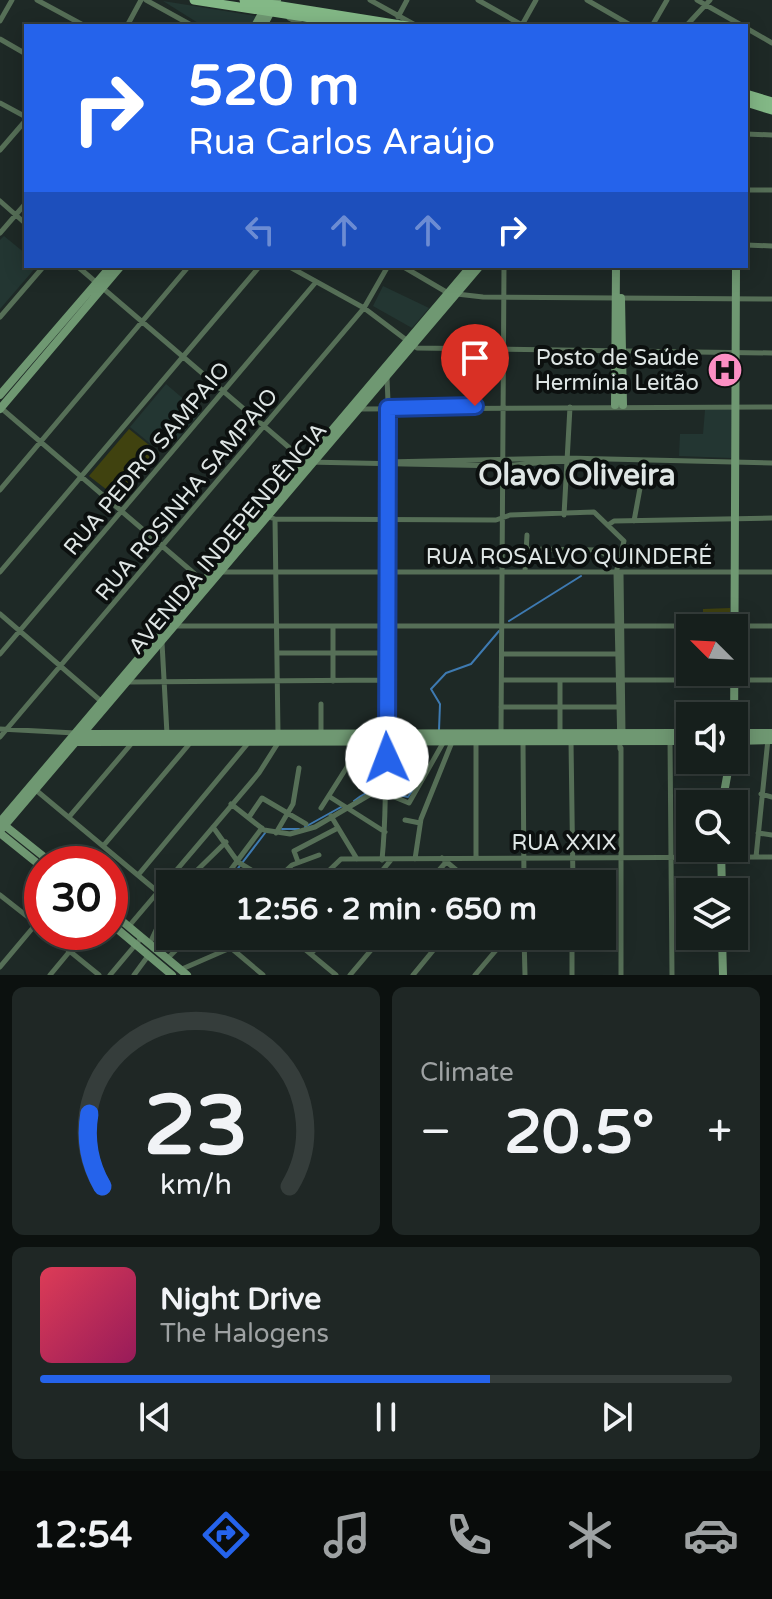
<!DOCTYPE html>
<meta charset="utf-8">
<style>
:root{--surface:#161f1c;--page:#1f2725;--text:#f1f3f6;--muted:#9ea2a3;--line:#353d3b;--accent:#2563eb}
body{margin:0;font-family:"Varela Round",sans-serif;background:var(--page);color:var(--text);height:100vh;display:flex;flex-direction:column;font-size:30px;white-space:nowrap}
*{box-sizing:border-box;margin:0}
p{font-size:26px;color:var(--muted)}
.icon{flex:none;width:44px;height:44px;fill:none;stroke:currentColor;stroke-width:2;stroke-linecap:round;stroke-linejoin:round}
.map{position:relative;height:975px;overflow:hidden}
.drawer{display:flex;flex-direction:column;gap:12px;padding:12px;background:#0c110f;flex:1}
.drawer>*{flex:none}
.hud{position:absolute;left:24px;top:24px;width:724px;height:244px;border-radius:0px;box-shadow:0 4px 20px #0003,0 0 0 2px var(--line);background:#2563eb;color:#fff;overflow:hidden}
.needle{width:52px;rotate:294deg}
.tools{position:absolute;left:676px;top:614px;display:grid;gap:16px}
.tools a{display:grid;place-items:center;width:72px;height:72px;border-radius:0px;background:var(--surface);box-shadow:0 4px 20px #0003,0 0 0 2px var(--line);font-size:40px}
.speed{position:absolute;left:24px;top:846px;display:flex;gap:16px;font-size:40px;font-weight:700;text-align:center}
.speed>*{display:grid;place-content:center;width:104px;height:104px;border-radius:50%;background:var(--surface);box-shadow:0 4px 20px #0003,0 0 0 2px var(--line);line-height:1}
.speed .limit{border:12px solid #d22;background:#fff;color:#111}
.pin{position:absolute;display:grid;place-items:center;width:68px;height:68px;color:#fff;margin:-82px -34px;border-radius:50% 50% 50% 0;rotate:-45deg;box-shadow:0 0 8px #0007}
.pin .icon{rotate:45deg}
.me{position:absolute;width:88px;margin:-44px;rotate:358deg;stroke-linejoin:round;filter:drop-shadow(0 0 6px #0008)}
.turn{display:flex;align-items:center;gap:28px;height:168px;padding:0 32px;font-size:36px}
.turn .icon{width:104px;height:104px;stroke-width:2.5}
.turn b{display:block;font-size:56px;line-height:68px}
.lanes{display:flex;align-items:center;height:76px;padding:0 32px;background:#0003;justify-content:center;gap:40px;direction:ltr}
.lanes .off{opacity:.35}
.big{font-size:60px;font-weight:800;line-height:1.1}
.drawer .widget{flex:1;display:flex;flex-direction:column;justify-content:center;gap:12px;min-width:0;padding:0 28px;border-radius:12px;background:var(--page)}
.drawer .dial{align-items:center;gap:0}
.dial svg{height:208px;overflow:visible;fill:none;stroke:var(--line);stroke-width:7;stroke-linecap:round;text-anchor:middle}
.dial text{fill:var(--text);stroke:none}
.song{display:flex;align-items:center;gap:24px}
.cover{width:96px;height:96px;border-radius:12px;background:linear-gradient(135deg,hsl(350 70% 55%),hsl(330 70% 35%))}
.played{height:8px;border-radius:4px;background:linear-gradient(90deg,var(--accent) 65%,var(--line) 65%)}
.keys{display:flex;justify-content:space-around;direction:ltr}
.heat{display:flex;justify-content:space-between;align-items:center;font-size:44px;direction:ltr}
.drawer .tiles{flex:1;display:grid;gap:12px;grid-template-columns:1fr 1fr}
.widget:last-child{grid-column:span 2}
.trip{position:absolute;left:156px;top:870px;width:460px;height:80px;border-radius:0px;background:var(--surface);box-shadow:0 4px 20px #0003,0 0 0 2px var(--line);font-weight:800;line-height:80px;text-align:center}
.tabs{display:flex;height:128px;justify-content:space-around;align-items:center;background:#090c0b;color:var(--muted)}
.tabs .icon{width:56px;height:56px}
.tabs .current{color:var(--accent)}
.tabs b{font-size:36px;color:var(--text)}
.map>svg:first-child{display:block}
</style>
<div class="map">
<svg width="772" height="975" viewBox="0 0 772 975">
<rect width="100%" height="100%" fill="#1e2926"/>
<path fill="#233632" d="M163 1 256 16V17L251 26H203Z
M4 236 26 254V266H37L0 309V240Z
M383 286 429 308 412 328 373 306Z
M720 357H731V380H720Z
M166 384 200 413 175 442 163 432 152 445 130 427Z
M732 409 731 458 679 456 680 434H703L705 410Z"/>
<path fill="#40420f" d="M129 429 159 453 120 500 89 476Z
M730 608V622H703V609Z"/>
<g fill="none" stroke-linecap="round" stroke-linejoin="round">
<path stroke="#3e7ab1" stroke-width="2" d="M509 621 581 576
M439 730 440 704 431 689 446 673 471 664 499 631
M354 801C380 781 381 793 408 797L420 779
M305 827 341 807
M282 829H299
M226 884 265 833
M160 946 170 933"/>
<path stroke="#566f57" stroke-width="5" d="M37 0 85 26
M146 0 193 26
M370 0 417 26
M478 0 522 25
M587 0 632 26
M697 0 743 26
M398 17 407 0
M289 18 305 26
M0 21 12 0
M522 25 536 0
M127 26 141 0
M652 26 667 0
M686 26 710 0
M746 28 772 43
M0 39 26 54
M0 103 26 117
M746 134 772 135
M0 150 26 120
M746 190H772
M0 201 26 224
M0 233 26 203
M746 245 772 246
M77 266 306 462 503 466 571 460
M288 266 364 308 417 348 772 353
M402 266 448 293 483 297 772 299
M0 317 44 266
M1 408 203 581
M361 409 772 407
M386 462 566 458 772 463
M0 490 189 266
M564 515 570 407
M266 516 275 519 496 520 510 515 594 512 624 541 616 573 620 749
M275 519 278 734
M634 521 645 461
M608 525 614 521 772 518
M526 549 597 550 620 562
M525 571 527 535
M0 572 260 266
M222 572H772
M621 573 623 735
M0 614 102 702
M176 626H772
M333 627V681
M162 643 167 734
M277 653H386
M0 654 316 282
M502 654H616
M502 680H772
M129 682 385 680
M501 707H616
M0 729 75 733
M501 733 504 266
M560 733V680
M321 734V704
M0 737 364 308 388 266
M670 738 672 975
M523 741 524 884
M571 741 573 884
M476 742V858
M383 785 394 788 412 760 416 742
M37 791 170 902
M761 794 772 797
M330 797 385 832
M231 804 264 830 290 834 315 827 371 794H387L409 803 443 743
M321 808 347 767 355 742
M331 816 357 859
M69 817 132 743
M249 817 262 798 306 824
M405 820 420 823
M213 827 238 862 274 884
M276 833 293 804 299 768
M758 833 772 835
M104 845 191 742
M756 857 768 739
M442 858 473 884
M415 859 421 819 452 742
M382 860C388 798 384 740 385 678 386 578 392 478 387 378
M298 862 294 851 336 829
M139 874 249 742
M273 883 292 865 319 855
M183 884 226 842
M220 884 262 828
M240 884 251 872
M315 884 341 859 772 857
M371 884 391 860
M427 884 447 861
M0 895 42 928
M129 926 259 773 278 743
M46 932 99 975
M289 936 336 975
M524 936 525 975
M150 943 169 902
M154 947 170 927
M231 948 263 975
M311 954 326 936
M168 958 190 936
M0 967 36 924
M182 969 258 936
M50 975 70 951
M110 975 142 937
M134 975 148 956
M350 975 383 936
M413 975 445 936
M475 975 508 936
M572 975V936
M621 975V748"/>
<path stroke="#6f9872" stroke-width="8" d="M255 26 265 8
M263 26 277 0
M621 298 623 405
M0 395 111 266
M615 405 616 266
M0 409 121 266
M734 733H772
M83 734 690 733
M734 741 772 740
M76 742 690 741
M734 745 736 266
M722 804 730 760
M0 822 471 266
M3 824 53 864
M0 831 480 266
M0 833 42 867
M721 848 722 892
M110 911 187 975
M110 923 172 975
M722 936 723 975"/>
<path stroke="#83b886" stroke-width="9" d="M194 0 362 26
M244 0 407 26
M746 94 772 102
M746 102 772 110"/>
</g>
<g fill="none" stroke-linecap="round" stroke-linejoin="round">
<defs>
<path id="route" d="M387 758 388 408 475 406"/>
</defs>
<use href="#route" stroke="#184099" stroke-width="20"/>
<use href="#route" stroke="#2563eb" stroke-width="14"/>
</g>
<defs>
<symbol id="hospital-disc" viewBox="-11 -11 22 22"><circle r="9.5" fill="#fc8fc3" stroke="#0c100f"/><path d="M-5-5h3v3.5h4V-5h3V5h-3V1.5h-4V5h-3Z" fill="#111"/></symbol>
</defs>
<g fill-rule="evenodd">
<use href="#hospital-disc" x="705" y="350" width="40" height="40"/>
</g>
<g text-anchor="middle" stroke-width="8" stroke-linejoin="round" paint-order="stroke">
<g font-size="22" fill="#dfe6e5" stroke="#0c100f" text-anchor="end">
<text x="699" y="365">Posto de Saúde<tspan x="699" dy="25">Hermínia Leitão</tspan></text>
</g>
<g font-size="22" fill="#dfe6e5" stroke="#0c100f">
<text transform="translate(146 458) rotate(-50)" y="8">RUA PEDRO SAMPAIO</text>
<text transform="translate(186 494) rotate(-50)" y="8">RUA ROSINHA SAMPAIO</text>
<text transform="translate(227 538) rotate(-50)" y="8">AVENIDA INDEPENDÊNCIA</text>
<text x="569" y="564">RUA ROSALVO QUINDERÉ</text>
<text x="564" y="850">RUA XXIX</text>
</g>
<g font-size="30" font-weight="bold" fill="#dfe6e5" stroke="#0c100f">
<text x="577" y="485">Olavo Oliveira</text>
</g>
</g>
</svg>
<div class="tools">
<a><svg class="needle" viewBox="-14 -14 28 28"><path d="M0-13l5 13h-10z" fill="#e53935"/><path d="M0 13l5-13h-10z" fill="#9ea2a3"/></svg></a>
<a><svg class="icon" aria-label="sound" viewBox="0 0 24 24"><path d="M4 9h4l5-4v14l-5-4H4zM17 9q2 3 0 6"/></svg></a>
<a><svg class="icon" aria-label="search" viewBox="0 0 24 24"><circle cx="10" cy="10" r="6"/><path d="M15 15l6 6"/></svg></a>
<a><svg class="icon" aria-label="layers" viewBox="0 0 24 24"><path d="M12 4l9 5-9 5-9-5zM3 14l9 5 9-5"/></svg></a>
</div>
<div class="speed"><div class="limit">30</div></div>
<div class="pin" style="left:475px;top:406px;background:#d93025"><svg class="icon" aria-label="arrive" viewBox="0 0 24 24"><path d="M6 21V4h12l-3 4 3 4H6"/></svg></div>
<svg class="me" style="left:387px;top:758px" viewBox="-20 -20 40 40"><circle r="19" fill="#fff"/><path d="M0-13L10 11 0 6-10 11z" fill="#2563eb"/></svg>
<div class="trip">12:56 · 2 min · 650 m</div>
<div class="hud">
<div class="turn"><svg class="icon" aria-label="right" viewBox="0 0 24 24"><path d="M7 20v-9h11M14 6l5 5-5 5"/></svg><div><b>520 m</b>Rua Carlos Araújo</div></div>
<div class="lanes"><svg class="icon off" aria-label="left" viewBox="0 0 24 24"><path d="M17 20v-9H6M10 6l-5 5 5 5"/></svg><svg class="icon off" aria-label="ahead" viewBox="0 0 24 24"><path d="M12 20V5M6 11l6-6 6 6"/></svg><svg class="icon off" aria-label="ahead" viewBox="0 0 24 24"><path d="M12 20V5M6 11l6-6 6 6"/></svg><svg class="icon" aria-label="right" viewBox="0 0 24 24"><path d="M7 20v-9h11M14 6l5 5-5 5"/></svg></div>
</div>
</div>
<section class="drawer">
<div class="tiles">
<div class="widget dial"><svg viewBox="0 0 100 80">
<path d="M14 69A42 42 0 1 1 86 69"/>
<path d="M14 69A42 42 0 0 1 9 41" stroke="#2563eb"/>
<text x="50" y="56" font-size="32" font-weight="700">23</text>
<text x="50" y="72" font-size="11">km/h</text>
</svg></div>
<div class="widget"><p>Climate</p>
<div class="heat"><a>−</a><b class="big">20.5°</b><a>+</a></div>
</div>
<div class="widget">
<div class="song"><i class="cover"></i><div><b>Night Drive</b><p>The Halogens</p></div></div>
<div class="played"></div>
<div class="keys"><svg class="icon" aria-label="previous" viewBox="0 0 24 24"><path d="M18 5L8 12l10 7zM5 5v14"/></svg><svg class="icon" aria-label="pause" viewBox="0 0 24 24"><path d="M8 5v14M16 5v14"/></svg><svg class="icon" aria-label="next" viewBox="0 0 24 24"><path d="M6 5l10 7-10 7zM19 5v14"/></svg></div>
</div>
</div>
</section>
<nav class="tabs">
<b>12:54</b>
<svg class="icon current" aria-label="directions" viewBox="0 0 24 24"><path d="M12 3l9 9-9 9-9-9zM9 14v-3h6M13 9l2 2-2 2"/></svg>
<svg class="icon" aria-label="music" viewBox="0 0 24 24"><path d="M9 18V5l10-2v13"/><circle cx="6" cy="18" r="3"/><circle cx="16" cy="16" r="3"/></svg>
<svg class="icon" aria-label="phone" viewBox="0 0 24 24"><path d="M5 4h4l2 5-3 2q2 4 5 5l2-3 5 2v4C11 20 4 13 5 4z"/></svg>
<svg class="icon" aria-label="climate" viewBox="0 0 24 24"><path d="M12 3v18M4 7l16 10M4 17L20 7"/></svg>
<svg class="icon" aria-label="car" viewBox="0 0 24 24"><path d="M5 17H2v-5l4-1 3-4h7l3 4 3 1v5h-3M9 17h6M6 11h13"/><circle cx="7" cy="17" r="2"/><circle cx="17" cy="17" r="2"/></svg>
</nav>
